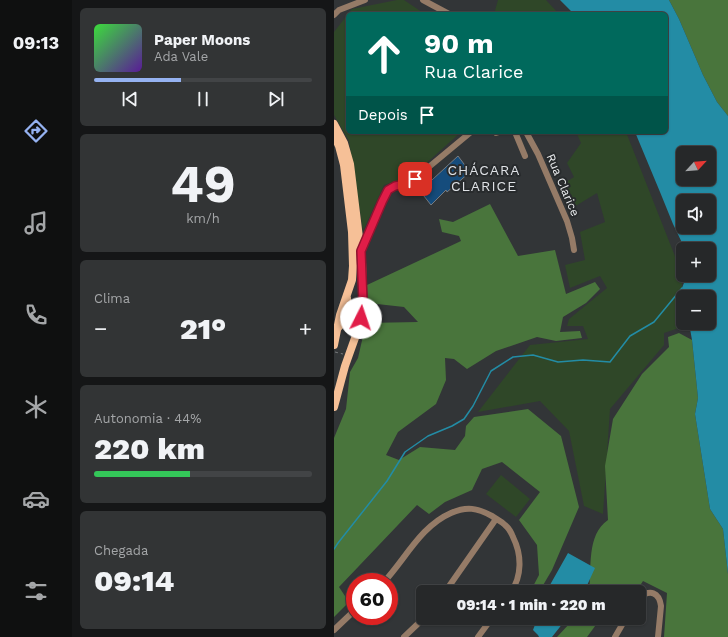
<!DOCTYPE html>
<html lang="pt">
<meta charset="utf-8">
<style>
:root{--surface:#262829;--page:#323435;--text:#f1f3f6;--muted:#a4a6a8;--line:#424446;--accent:#95b2f1}
body{margin:0;font-family:"Work Sans",sans-serif;background:var(--page);color:var(--text);height:100vh;display:flex;flex-direction:column;font-size:15px;white-space:nowrap}
*{box-sizing:border-box;margin:0}
p{font-size:13px;color:var(--muted)}
.icon{flex:none;width:22px;height:22px;fill:none;stroke:currentColor;stroke-width:2;stroke-linecap:round;stroke-linejoin:round}
.map{position:relative;flex:1;overflow:hidden}
.sheet{display:flex;flex-direction:column;gap:8px;padding:8px;background:#151617;width:262px}
.sheet>*{flex:none}
.guide{position:absolute;left:12px;top:12px;width:322px;height:122px;border-radius:6px;box-shadow:0 1px 3px #0004,0 0 0 1px var(--line);background:#00695c;color:#fff;overflow:hidden}
.needle{width:26px;rotate:64deg}
.tools{position:absolute;left:342px;top:146px;display:grid;gap:8px}
.tools a{display:grid;place-items:center;width:40px;height:40px;border-radius:6px;background:var(--surface);box-shadow:0 1px 3px #0004,0 0 0 1px var(--line);font-size:20px}
.speed{position:absolute;left:12px;top:573px;display:flex;gap:8px;font-size:20px;font-weight:700;text-align:center}
.speed>*{display:grid;place-content:center;width:52px;height:52px;border-radius:50%;background:var(--surface);box-shadow:0 1px 3px #0004,0 0 0 1px var(--line);line-height:1}
.speed .limit{border:6px solid #d22;background:#fff;color:#111}
.pin{position:absolute;display:grid;place-items:center;width:34px;height:34px;color:#fff;margin:-17px;border-radius:8px;box-shadow:0 2px 6px #0006}
.me{position:absolute;width:44px;margin:-22px;rotate:4deg;stroke-linejoin:round;filter:drop-shadow(0 0 3px #0008)}
.turn{display:flex;align-items:center;gap:14px;height:84px;padding:0 12px;font-size:18px}
.turn .icon{width:52px;height:52px;stroke-width:2.5}
.turn b{display:block;font-size:28px;line-height:34px}
.then{display:flex;align-items:center;height:38px;padding:0 12px;background:#0003;gap:8px;font-size:15px}
.big{font-size:30px;font-weight:800;line-height:1.1}
.sheet .widget{flex:1;display:flex;flex-direction:column;justify-content:center;gap:6px;min-width:0;padding:0 14px;border-radius:6px;background:var(--page)}
.sheet .dial{align-items:center;gap:0}
.dial b{font-size:52px;line-height:1}
.song{display:flex;align-items:center;gap:12px}
.cover{width:48px;height:48px;border-radius:6px;background:linear-gradient(135deg,hsl(120 70% 55%),hsl(270 70% 35%))}
.played{height:4px;border-radius:2px;background:linear-gradient(90deg,var(--accent) 40%,var(--line) 40%)}
.keys{display:flex;justify-content:space-around;direction:ltr}
.heat{display:flex;justify-content:space-between;align-items:center;font-size:22px;direction:ltr}
.charge{height:6px;border-radius:3px;background:linear-gradient(90deg,#34c759 44%,var(--line) 0)}
.trip{position:absolute;left:82px;top:585px;width:230px;height:40px;border-radius:6px;background:var(--surface);box-shadow:0 1px 3px #0004,0 0 0 1px var(--line);font-weight:800;line-height:40px;text-align:center}
main{display:flex;flex:1;min-height:0}
.tabs{display:flex;flex-direction:column;width:72px;justify-content:space-around;align-items:center;background:#0f1010;color:var(--muted)}
.tabs .icon{width:28px;height:28px}
.tabs .selected{color:var(--accent)}
.tabs b{font-size:18px;color:var(--text)}
.map>svg:first-child{display:block}
</style>
<main>
<nav class="tabs">
<b>09:13</b>
<svg class="icon selected" aria-label="directions" viewBox="0 0 24 24"><path d="M12 3l9 9-9 9-9-9zM9 14v-3h6M13 9l2 2-2 2"/></svg>
<svg class="icon" aria-label="music" viewBox="0 0 24 24"><path d="M9 18V5l10-2v13"/><circle cx="6" cy="18" r="3"/><circle cx="16" cy="16" r="3"/></svg>
<svg class="icon" aria-label="phone" viewBox="0 0 24 24"><path d="M5 4h4l2 5-3 2q2 4 5 5l2-3 5 2v4C11 20 4 13 5 4z"/></svg>
<svg class="icon" aria-label="climate" viewBox="0 0 24 24"><path d="M12 3v18M4 7l16 10M4 17L20 7"/></svg>
<svg class="icon" aria-label="car" viewBox="0 0 24 24"><path d="M5 17H2v-5l4-1 3-4h7l3 4 3 1v5h-3M9 17h6M6 11h13"/><circle cx="7" cy="17" r="2"/><circle cx="17" cy="17" r="2"/></svg>
<svg class="icon" aria-label="filters" viewBox="0 0 24 24"><path d="M4 7h16M4 17h16"/><circle cx="9" cy="7" r="2"/><circle cx="15" cy="17" r="2"/></svg>
</nav>
<section class="sheet">
<div class="widget">
<div class="song"><i class="cover"></i><div><b>Paper Moons</b><p>Ada Vale</p></div></div>
<div class="played"></div>
<div class="keys"><svg class="icon" aria-label="previous" viewBox="0 0 24 24"><path d="M18 5L8 12l10 7zM5 5v14"/></svg><svg class="icon" aria-label="pause" viewBox="0 0 24 24"><path d="M8 5v14M16 5v14"/></svg><svg class="icon" aria-label="next" viewBox="0 0 24 24"><path d="M6 5l10 7-10 7zM19 5v14"/></svg></div>
</div>
<div class="widget dial"><b>49</b><p>km/h</p></div>
<div class="widget"><p>Clima</p>
<div class="heat"><a>−</a><b class="big">21°</b><a>+</a></div>
</div>
<div class="widget"><p>Autonomia · 44%</p><b class="big">220 km</b><div class="charge"></div></div>
<div class="widget"><p>Chegada</p><b class="big">09:14</b></div>
</section>
<div class="map">
<svg width="394" height="637" viewBox="0 0 394 637">
<rect width="100%" height="100%" fill="#323537"/>
<path fill="#2f4728" d="M63 0H70L91 14H14V132H127L78 176 50 185 29 231 15 141 0 115V32L18 9Z
M164 0H212L225 14H160Z
M242 132H292L348 274V327L330 333V345L276 409 269 514 250 506 235 431 206 401 144 412 196 345 254 339 249 326H233L235 319 273 288 266 276 236 288 231 265 251 260 246 232 271 222 263 193 235 210 226 186 240 177 233 163 247 143Z
M167 475 196 499 182 517 152 494Z"/>
<path fill="#49753c" d="M335 0H394V116L383 102 369 75 345 19Z
M156 204 184 256 221 250 232 294 261 282 266 289 252 303 229 317 226 332 246 331 248 338 222 341 203 337 162 351 133 369 120 359 111 358 112 380 102 404 64 432 52 455 65 460 86 447 121 450 131 436 132 426 140 417 194 409 227 436 245 507 218 570 205 592H196L205 575 203 545 185 520 206 492 168 462 148 469 138 490 111 502 95 514 83 505 5 587 15 602 0 617V438L12 409 16 372 24 358 32 323 84 322 70 307 34 303 33 285 127 241 125 236 108 232 105 219 119 222Z
M345 333 358 340 364 398 361 414 376 509 389 529 394 574V637H330L333 593 309 581 302 592H255C258 569 252 535 274 520L271 466 279 419 308 374 335 347 334 337Z
M239 618H267L253 637H223L236 623Z"/>
<path fill="#238ca5" fill-rule="evenodd" d="M226 0H335L345 19 369 75 383 102 394 116V574L389 529 376 509 361 414 364 398 358 340 355 323H375V297H350L348 288 353 275H375V249H351L339 224 326 192 301 132H332V14H240ZM349 153H375V179H349ZM349 201H375V227H349Z
M234 553 261 568 250 592H212Z
M201 618H233L218 637H205L204 635 199 630 202 622Z"/>
<g fill="none" stroke-linecap="round" stroke-linejoin="round">
<path stroke="#238ca5" stroke-width="1.5" d="M0 549 4 543 53 481 71 452 94 436 118 426 130 419 139 406 157 371 179 357 199 355 224 362 249 360 276 362 296 336 320 322 348 288"/>
</g>
<path fill="#154c7c" stroke="#787b7f" d="M124 156 136 172 113 192 112 190 97 205 86 191Z"/>
<g fill="none" stroke-linecap="round" stroke-linejoin="round">
<path stroke="#787a7c" stroke-width="1" stroke-dasharray="3 3" stroke-linecap="butt" d="M1 352 9 354"/>
<path stroke="#957b67" stroke-width="6" d="M89 0 115 14
M0 15 5 10 31 0
M181 132 191 156
M192 132 204 154 233 221 238 238 240 250
M162 133 165 132
M27 251C32 239 48 194 57 187 63 183 72 185 78 181L137 132
M50 582C72 558 87 526 117 513 133 506 143 508 158 516 162 519 167 521 171 525 175 528 177 532 179 537 188 555 188 576 177 592
M111 592 162 519
M305 598C316 589 325 592 327 606L324 637
M0 630 21 610
M70 637 90 618
M144 637 158 618
M281 637 292 618"/>
<path stroke="#f6c097" stroke-width="8" d="M0 124 10 143 16 164 28 262 29 302 27 318 26 324 11 366 0 407
M0 135 5 146 10 165 18 232 19 266 18 280 6 315 0 345
M13 298 14 308 17 312H20L24 310 26 302
M3 329C12 318 21 314 22 332"/>
</g>
<g fill="none" stroke-linecap="round" stroke-linejoin="round">
<defs>
<path id="route" d="M27 318 29 302 27 251 48 202 54 190 61 186 75 183 81 179"/>
</defs>
<use href="#route" stroke="#92132f" stroke-width="10"/>
<use href="#route" stroke="#e11d48" stroke-width="7"/>
</g>
<g text-anchor="middle" stroke-width="4" stroke-linejoin="round" paint-order="stroke">
<g font-size="12" fill="#eaecee" stroke="#282b2d">
<text transform="translate(229 185) rotate(67)" y="4">Rua Clarice</text>
</g>
<g font-size="14" letter-spacing="1" fill="#dfe2e6" stroke="#282b2d">
<text x="150" y="175">CHÁCARA<tspan x="150" dy="16">CLARICE</tspan></text>
</g>
</g>
</svg>
<div class="tools">
<a><svg class="needle" viewBox="-14 -14 28 28"><path d="M0-13l5 13h-10z" fill="#e53935"/><path d="M0 13l5-13h-10z" fill="#a4a6a8"/></svg></a>
<a><svg class="icon" aria-label="sound" viewBox="0 0 24 24"><path d="M4 9h4l5-4v14l-5-4H4zM17 9q2 3 0 6"/></svg></a>
<a>+</a>
<a>−</a>
</div>
<div class="speed"><div class="limit">60</div></div>
<div class="pin" style="left:81px;top:179px;background:#d93025"><svg class="icon" aria-label="arrive" viewBox="0 0 24 24"><path d="M6 21V4h12l-3 4 3 4H6"/></svg></div>
<svg class="me" style="left:27px;top:318px" viewBox="-20 -20 40 40"><circle r="19" fill="#fff"/><path d="M0-13L10 11 0 6-10 11z" fill="#e11d48"/></svg>
<div class="trip">09:14 · 1 min · 220 m</div>
<div class="guide">
<div class="turn"><svg class="icon" aria-label="ahead" viewBox="0 0 24 24"><path d="M12 20V5M6 11l6-6 6 6"/></svg><div><b>90 m</b>Rua Clarice</div></div>
<div class="then">Depois<svg class="icon" aria-label="arrive" viewBox="0 0 24 24"><path d="M6 21V4h12l-3 4 3 4H6"/></svg></div>
</div>
</div>
</main>
